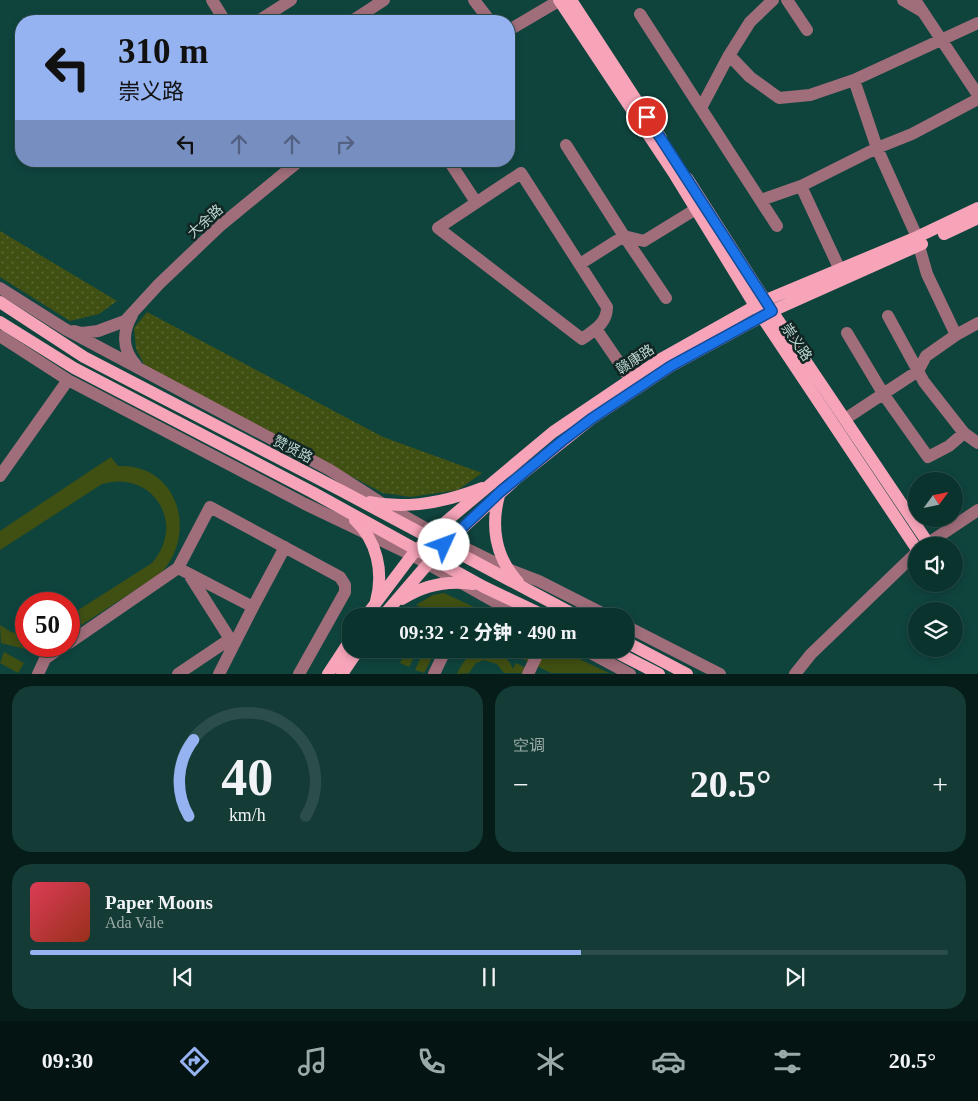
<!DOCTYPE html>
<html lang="zh">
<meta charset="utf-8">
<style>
:root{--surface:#0b332e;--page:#143b36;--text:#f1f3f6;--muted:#9aaaaa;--line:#2b4e4a;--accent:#95b2f1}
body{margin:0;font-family:"Times New Roman","Noto Sans SC",serif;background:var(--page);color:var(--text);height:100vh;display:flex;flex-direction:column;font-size:19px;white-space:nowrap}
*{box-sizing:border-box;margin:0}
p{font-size:16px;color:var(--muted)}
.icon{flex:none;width:28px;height:28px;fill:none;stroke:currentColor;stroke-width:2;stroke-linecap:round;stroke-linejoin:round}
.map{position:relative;height:674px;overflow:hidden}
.side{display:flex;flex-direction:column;gap:12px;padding:12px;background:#061c19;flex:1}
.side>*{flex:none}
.guide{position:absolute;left:15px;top:15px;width:500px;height:152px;border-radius:20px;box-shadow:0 2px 8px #0003,0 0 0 1px var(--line);background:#95b2f1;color:#111;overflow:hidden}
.needle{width:32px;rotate:57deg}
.controls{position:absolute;left:908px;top:472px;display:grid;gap:10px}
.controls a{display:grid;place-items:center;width:55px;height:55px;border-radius:50%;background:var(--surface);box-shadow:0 2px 8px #0003,0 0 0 1px var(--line);font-size:25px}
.speed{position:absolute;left:15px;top:592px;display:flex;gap:10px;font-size:25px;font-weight:700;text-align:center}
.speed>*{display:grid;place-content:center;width:65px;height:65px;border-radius:50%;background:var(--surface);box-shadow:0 2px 8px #0003,0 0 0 1px var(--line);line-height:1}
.speed .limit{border:8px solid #d22;background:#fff;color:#111}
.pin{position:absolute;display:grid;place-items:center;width:42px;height:42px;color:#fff;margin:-21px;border:2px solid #fff;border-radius:50%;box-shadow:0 1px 5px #0007}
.me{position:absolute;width:55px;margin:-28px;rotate:47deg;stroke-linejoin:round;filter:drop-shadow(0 0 4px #0008)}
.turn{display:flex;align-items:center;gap:18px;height:105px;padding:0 20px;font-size:22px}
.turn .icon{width:65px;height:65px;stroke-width:2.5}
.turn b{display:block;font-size:35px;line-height:42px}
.lanes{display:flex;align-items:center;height:48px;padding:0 20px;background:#0003;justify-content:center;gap:25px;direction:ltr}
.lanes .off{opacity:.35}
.big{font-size:38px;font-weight:800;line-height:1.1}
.side .tile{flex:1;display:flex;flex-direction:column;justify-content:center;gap:8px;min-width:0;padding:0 18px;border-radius:20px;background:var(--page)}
.side .dial{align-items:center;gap:0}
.dial svg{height:130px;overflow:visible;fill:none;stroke:var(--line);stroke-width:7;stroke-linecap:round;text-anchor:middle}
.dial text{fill:var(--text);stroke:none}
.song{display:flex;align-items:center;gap:15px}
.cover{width:60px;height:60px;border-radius:8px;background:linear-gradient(135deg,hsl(350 70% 55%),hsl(10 70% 35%))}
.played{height:5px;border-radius:2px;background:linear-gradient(90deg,var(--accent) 60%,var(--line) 60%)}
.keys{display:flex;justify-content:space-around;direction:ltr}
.heat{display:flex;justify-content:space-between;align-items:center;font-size:28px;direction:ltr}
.side .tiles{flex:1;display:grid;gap:12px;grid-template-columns:1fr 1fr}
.tile:last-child{grid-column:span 2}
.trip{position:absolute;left:342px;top:608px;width:292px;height:50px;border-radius:20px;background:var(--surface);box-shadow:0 2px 8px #0003,0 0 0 1px var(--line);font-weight:800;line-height:50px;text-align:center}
.tab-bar{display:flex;height:80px;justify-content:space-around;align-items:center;background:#041412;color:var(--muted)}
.tab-bar .icon{width:35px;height:35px}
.tab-bar .active{color:var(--accent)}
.tab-bar b{font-size:22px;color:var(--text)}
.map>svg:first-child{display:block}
</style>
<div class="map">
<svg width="978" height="674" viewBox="0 0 978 674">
<defs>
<pattern id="park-dots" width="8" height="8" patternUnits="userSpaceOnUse" patternTransform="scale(1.25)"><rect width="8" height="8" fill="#404f12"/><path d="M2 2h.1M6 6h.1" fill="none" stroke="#5a6834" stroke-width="1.8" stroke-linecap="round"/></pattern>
</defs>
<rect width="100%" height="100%" fill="#0f443d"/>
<path fill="#404f12" d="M111 457 118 466C178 463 199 534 160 574L69 633V616L152 563C187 523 152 469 102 484L0 550V531Z
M444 593 493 616H440L416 605 433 595Z
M0 625 11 632 26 635V646H46L25 649 1 643Z
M408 649H418L409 667 400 663Z
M503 649H558L609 673H551Z
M487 650C499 651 508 657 513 669L516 663 526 668 523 673H504L497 664 484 660 476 663 469 673H470L457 674C464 660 470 651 487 650Z
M424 651 433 656 424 673 415 670Z
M4 652 24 663 18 673 0 663Z"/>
<path fill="url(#park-dots)" d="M0 231 117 301 99 314 70 321 0 277Z
M147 312 383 437 482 473 458 490 411 497 383 493 146 368 136 349 134 328Z"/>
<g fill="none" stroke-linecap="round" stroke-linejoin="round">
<path stroke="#a06d7a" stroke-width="12" d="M212 0 225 21
M474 0 490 21
M787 0 807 30
M903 0 920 10
M915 0 978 95
M640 14 777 226
M258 21 291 0
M352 21 384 0
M509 30 560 0
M729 55 750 77 779 98 810 95 854 80 978 23
M854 80 877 148 917 237
M701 108 728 57 750 22 773 0
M566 145 624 236 666 298
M449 161 476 202
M521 173 607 307C607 324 594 330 582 339L438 228Z
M801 186 840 270
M761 200 801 186 877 148 912 134 978 99
M919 246 927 274 956 335
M580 264 624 236 644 241 696 209
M0 288 65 329 330 470 383 504 434 533 508 569 539 581 608 616
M132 315C122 333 122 349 136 365
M596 329 631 380
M74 331 82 333 98 331 125 321 159 284 221 225 299 161
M847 333 884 395 928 457 949 446 964 433 924 382 888 316
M0 336 68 380 305 504 412 555 520 616
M845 419 918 371 926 356 956 335 978 323
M964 433 978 443
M0 476 68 380
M924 546 978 510
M178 568 210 507 340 577 345 585V592L299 674
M253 607 285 547
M626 626 720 674
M69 643 178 568 253 607 219 674
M583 649 630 674
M38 674 45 659 63 646
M178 674 230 639 190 576
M434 674 446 649
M528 674 540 649
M795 674 811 654 916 553"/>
<path stroke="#f7a4b9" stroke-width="12" d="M559 0 675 175 762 317 916 548
M571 0 661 138
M687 178 772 311 928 543
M944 234 978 218
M0 302 84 357 342 491 577 616
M0 322 74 368 312 492 484 587 545 616
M500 492C490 525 495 557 518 582
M370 502C408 510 446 502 482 488
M355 520C377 541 384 572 376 601
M402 599C424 585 447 580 473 584
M366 616 412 555 443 524 553 432 661 359 766 300 917 237 978 208
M383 616 444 545 517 478 591 419 671 366 772 311 922 244
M626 642 687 674
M610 649 659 674
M328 674 351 639
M342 674 359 649"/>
</g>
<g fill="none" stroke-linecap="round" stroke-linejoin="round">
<defs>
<path id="route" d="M444 545 500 492 562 441 591 419 671 366 772 311 647 117"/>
</defs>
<use href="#route" stroke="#114b97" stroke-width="12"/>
<use href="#route" stroke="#1a73e8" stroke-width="9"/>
</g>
<g text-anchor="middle" stroke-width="5" stroke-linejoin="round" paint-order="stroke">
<g font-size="14" fill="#bed8d3" stroke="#112623">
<text transform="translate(205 221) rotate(-42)" y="5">大余路</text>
<text transform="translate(797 342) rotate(56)" y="5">崇义路</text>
<text transform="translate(635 359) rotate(-33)" y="5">赣康路</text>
<text transform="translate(293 449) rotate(27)" y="5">赞贤路</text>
</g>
</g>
</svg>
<div class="controls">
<a><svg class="needle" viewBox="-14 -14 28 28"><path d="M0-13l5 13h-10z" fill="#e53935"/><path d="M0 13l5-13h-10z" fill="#9aaaaa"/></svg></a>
<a><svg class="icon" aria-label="sound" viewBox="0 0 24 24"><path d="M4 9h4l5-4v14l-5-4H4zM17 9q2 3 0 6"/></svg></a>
<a><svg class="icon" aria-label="layers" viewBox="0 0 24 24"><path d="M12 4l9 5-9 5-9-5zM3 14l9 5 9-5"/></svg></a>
</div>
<div class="speed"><div class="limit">50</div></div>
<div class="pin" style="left:647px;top:117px;background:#d93025"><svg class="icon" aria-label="arrive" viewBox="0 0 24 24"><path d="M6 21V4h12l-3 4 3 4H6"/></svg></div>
<svg class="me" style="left:444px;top:545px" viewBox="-20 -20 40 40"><circle r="19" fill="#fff"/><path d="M0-13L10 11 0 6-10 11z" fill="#1a73e8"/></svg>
<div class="trip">09:32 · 2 分钟 · 490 m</div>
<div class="guide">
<div class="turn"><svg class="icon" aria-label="left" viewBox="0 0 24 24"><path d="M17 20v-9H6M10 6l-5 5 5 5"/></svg><div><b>310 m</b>崇义路</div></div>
<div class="lanes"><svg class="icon" aria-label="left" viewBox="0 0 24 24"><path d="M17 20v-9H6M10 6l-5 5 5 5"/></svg><svg class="icon off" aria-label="ahead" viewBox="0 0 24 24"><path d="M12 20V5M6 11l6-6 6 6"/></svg><svg class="icon off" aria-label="ahead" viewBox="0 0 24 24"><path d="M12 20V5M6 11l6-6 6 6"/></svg><svg class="icon off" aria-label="right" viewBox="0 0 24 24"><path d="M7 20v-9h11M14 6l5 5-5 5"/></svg></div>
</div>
</div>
<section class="side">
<div class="tiles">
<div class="tile dial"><svg viewBox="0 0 100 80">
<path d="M14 69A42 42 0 1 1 86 69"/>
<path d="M14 69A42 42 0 0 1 17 22" stroke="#95b2f1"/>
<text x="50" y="56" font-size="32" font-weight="700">40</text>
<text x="50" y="72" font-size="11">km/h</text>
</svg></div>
<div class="tile"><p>空调</p>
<div class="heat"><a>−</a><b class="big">20.5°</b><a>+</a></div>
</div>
<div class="tile">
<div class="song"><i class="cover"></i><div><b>Paper Moons</b><p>Ada Vale</p></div></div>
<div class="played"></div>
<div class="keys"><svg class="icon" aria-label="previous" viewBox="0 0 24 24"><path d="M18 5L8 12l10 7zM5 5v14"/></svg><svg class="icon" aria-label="pause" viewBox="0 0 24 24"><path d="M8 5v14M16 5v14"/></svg><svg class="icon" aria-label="next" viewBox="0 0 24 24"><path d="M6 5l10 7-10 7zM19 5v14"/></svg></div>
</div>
</div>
</section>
<nav class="tab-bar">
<b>09:30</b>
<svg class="icon active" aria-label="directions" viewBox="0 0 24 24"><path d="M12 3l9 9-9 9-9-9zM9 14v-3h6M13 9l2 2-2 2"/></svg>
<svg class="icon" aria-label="music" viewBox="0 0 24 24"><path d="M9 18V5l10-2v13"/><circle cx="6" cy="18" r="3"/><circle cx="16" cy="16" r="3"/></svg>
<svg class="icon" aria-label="phone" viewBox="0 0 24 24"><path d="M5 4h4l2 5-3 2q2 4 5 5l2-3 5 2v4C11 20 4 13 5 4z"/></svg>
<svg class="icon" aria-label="climate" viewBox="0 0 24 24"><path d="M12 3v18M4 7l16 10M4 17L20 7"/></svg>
<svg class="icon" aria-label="car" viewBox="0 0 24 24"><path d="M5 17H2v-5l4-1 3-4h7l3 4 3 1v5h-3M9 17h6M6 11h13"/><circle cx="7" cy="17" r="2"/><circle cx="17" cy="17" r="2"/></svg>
<svg class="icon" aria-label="filters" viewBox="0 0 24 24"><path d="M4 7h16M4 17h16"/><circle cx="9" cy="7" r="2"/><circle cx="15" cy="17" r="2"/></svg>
<b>20.5°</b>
</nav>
